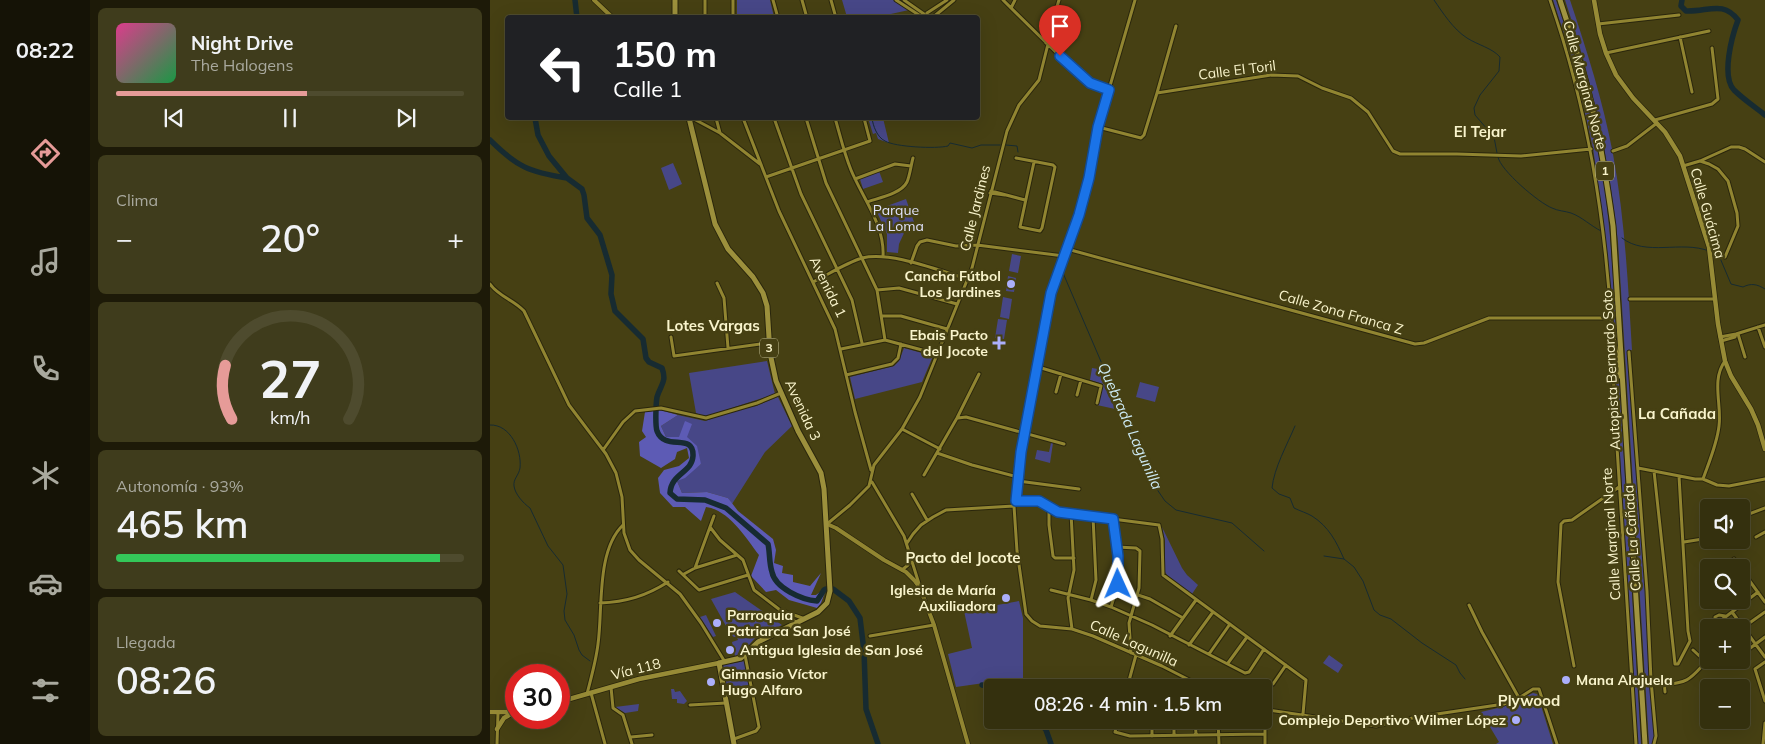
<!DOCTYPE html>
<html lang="es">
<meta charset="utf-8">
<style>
:root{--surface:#34300e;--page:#3f3c1c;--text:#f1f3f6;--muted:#a9a99e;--line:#4e4b2e;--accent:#e69b98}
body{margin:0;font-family:Mulish,sans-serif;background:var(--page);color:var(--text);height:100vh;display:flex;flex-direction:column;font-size:19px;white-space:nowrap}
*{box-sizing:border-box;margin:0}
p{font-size:16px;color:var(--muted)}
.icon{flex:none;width:28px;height:28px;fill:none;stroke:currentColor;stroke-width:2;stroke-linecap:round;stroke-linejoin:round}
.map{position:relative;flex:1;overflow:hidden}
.sheet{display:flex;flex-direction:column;gap:8px;padding:8px;background:#1d1a08;width:400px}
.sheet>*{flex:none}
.hud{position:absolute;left:15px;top:15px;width:475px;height:105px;border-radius:5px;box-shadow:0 5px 20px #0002,0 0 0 1px var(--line);background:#202124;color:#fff;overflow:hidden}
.buttons{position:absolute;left:1210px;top:499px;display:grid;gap:10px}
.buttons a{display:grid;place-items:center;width:50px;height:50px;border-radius:5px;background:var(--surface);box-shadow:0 5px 20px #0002,0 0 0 1px var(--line);font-size:25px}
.speed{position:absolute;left:15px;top:664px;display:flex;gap:10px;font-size:25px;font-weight:700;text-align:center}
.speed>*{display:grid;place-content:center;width:65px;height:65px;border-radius:50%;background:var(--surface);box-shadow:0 5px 20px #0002,0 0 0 1px var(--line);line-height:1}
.speed .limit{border:8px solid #d22;background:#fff;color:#111}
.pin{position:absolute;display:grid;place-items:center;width:42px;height:42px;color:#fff;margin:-51px -21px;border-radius:50% 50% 50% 0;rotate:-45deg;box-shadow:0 0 5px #0007}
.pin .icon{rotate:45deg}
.me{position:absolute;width:55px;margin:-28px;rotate:359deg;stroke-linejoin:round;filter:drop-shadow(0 0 4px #0008)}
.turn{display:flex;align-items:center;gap:18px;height:105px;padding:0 25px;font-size:22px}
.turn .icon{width:65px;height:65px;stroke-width:2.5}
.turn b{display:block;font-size:35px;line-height:42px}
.big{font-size:38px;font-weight:600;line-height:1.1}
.sheet .card{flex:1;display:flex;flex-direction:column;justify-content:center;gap:8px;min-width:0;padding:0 18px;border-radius:8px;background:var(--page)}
.sheet .dial{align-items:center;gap:0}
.dial svg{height:130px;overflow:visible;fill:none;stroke:var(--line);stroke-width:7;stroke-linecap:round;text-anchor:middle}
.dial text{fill:var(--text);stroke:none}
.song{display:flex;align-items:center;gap:15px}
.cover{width:60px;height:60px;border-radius:8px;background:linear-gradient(135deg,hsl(330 70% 55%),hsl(140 70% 35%))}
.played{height:5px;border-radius:2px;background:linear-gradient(90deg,var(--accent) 55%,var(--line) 55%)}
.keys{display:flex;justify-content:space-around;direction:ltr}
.heat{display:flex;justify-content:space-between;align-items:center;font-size:28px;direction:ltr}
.charge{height:8px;border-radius:4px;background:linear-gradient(90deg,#34c759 93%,var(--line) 0)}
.trip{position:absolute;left:494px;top:679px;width:288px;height:50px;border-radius:5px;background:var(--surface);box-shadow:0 5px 20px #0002,0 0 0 1px var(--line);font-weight:600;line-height:50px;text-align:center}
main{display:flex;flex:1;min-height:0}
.tabs{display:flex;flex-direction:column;width:90px;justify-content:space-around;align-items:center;background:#151306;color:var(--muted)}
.tabs .icon{width:35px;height:35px}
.tabs .current{color:var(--accent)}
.tabs b{font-size:22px;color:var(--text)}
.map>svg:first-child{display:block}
</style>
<main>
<nav class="tabs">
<b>08:22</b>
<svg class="icon current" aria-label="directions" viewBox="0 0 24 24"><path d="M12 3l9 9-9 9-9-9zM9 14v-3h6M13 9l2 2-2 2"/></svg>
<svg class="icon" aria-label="music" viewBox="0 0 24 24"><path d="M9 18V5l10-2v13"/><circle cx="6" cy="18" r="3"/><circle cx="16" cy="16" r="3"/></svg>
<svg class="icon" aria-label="phone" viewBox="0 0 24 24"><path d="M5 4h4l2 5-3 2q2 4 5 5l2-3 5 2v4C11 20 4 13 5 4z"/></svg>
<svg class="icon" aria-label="climate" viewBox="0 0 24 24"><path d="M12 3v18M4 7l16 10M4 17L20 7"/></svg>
<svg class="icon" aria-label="car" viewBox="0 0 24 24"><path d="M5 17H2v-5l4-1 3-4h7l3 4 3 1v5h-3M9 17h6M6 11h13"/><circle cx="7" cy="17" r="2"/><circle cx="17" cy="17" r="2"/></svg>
<svg class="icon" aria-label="filters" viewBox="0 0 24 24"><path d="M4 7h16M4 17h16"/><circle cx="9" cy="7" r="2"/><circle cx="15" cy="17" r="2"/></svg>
</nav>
<section class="sheet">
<div class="card">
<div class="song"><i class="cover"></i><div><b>Night Drive</b><p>The Halogens</p></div></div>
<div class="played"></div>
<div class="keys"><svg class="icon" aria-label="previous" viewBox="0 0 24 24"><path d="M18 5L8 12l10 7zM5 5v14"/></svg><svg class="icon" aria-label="pause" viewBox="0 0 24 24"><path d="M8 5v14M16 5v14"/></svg><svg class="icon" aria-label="next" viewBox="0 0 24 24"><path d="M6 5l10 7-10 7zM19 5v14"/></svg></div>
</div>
<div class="card"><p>Clima</p>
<div class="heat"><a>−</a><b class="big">20°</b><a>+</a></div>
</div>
<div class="card dial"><svg viewBox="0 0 100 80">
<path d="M14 69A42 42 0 1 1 86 69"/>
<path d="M14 69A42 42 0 0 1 10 36" stroke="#e69b98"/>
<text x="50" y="56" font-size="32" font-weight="700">27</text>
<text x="50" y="72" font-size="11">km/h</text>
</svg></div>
<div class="card"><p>Autonomía · 93%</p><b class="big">465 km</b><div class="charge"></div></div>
<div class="card"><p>Llegada</p><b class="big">08:26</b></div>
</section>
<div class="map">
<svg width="1275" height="744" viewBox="0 0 1275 744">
<rect width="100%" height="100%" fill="#464013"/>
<path fill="#474787" d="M247 0H280L284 17H247Z
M352 0H404L419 10 387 17H357Z
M1063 0H1066C1087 60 1104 121 1114 184 1122 240 1124 298 1128 355L1123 332 1113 218 1103 148 1083 61Z
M1075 0H1080C1097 51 1113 101 1123 154 1135 219 1138 285 1142 350L1139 351 1165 737 1163 744H1159L1128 242C1119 159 1102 79 1075 0Z
M378 118H393L399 143 388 139 386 133 383 134Z
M183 163 192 184 179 190 171 168Z
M389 171 393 182 373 189 370 179Z
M416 199 425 225 417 231H415L409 244 408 253 397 252V234L386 210Z
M522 254 531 256 528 273 519 271Z
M518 276 526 278 524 292 516 291Z
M513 297 522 299 519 319 510 317Z
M508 319 517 320 514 339 505 338Z
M414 348 443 356 432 382 365 399 360 377 404 366 409 361Z
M1124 354 1129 378 1151 744H1147Z
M277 361 285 394 214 417 206 413 199 373Z
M602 368 608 369 625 409 607 405 613 384 600 380Z
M650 382 669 387 665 402 646 397Z
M288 397 302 426 275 452 242 504 238 498 217 492 192 493 187 481 211 464 189 437H176L171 426 188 415 215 421 247 410 266 406Z
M561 443H563L560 463 545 459 547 450 559 452Z
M672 527 692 568 697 575 708 585 702 594 677 575 675 572V541Z
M245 592 292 625 265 638 252 653 245 656 242 642 248 640 247 637H244L241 635 221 599Z
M529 601 533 618V681L506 686 501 682 466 687 458 654 482 648 474 611Z
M216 615 226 636 223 637 210 617Z
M839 655 853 665 848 673 833 663Z
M255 661 259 685 237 688 233 665Z
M181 689H184L185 692 190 691 197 701 194 704 187 703V699H182Z
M1043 693 1047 694 1048 696 1063 744H1006L1009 742 991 712 1012 707Z
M149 704 148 711 135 713 125 707Z"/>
<path fill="#5d5bb5" d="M170 410 188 415 171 426 176 437H189L195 421 202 424 197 437 207 446 211 464 195 478 187 481 192 493 217 492 238 498 248 511 283 539 286 550 284 563 293 566 292 573 303 575V582L320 586 331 573 321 595H326L337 587 331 603 327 608 299 600 286 590 276 592 261 576 269 555C256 538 239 510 216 507L211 521 195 507H183L170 493 168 478 174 470 189 466 199 458 197 448 187 452 185 459 171 468 150 456 149 442 156 437 152 431 155 412Z"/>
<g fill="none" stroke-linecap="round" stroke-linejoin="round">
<path stroke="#172b31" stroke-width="1" d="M944 0C953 13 963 29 977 38 988 45 1002 48 1010 57L1009 71 990 95 984 108 985 115 1004 137 1007 153
M382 118C383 126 387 137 395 141 405 147 446 149 458 146L460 143 482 148 491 145H510
M516 145 527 146 528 152
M1008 157C1010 170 1049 203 1062 208 1068 211 1075 211 1081 213 1092 217 1101 226 1111 231
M1132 238C1156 257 1191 240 1219 251
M1222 253 1230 258 1241 284 1253 287C1261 283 1267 284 1275 289
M573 273 664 485 675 501 686 510 742 523 774 551
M0 425C20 424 32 450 30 468 29 475 23 479 24 486 25 494 33 503 40 508L58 546 73 565 77 594 74 611 75 620 84 635 89 650 92 655 100 661
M805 426C797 445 784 468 782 488L789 494 800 498 804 508C810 511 817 513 822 516 839 527 846 541 854 559
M834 556 854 559 864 567 873 581 884 610 890 615 901 619 932 643 966 665 970 673 975 679"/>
<path stroke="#172b31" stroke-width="5.5" d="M85 0 87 18
M1192 0 1191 6 1196 11C1218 12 1233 0 1248 20 1242 36 1231 76 1244 90 1253 99 1265 107 1275 115
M45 118 48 135 59 156 77 178 92 189 94 195 97 218 110 235 122 275 121 294 125 311 153 339 156 358 159 362 172 368C177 382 171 384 167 397 166 403 165 425 167 431 175 452 204 432 203 456 202 473 181 473 180 493L187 499 215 500 236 508 278 544C280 553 279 563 282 572 285 588 312 600 327 601L334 590 336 589H343L359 601 370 618 374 651 376 709 388 744
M0 140C27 167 39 172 77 178
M492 685 507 688
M547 720 556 730 561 744"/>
<defs>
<path id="minor" d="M283 0 288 18
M312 0 317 18
M341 0 346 18
M406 0 432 17
M414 0 434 14
M513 0 581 67 600 83 619 89
M645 0 608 127 599 178 589 215 565 280 559 302 531 452 524 506 527 551 536 614 542 621 550 626 582 629 603 636 672 666 715 688
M1060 0C1098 109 1115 218 1122 332
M521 8 525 0
M437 13 457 0
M215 18V0
M243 18V0
M442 18 464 0
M1108 24 1189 15
M1190 37 1202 92
M556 43 569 0
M1116 53 1219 31
M667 93 686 26
M202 118 230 133 270 164
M226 118 230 133
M253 118 289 211 345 329 365 412 381 470
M284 118 311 194 362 300 372 343
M316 118 336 183 387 290 395 340
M345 118C350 135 354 153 361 170 373 199 395 225 393 257
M1165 120 1215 106 1222 104 1228 99 1222 48
M608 127 651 138 654 135 667 93 781 75 808 76 832 88 861 98 878 112 903 151 910 154H967L1031 156 1101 149
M1123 151 1137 146 1167 123
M526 158 563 165 565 167 552 228 550 231 530 227 544 162
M1210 161 1219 164 1228 169 1238 181 1247 213 1248 226 1235 257 1220 248
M1193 166 1210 161 1241 147H1249L1255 149 1275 162
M276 177 380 141 374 118
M365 179 405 164 421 166
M501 191 535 200
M500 193 515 195
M377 202C388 198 411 194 417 182 420 175 421 165 423 158
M577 249 925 344 934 343 999 318H1121
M421 263 427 246 430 242 437 240 466 246 487 245 574 256
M323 282C339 274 356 263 372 258 402 251 449 271 478 279
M227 283 234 298 238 348
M0 284C8 296 24 300 34 311L79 405 116 454 126 473 132 497 134 533 140 550 149 560 190 594 211 623 235 662
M387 290 409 288 467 304
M1140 299H1225
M392 316H411L457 329
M1268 327 1275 347
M1248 334 1255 357
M181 337 184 356 278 343
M1230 337 1246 334 1275 325
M1231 341 1245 337 1246 334
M1122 344 1125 416 1146 744
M351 349 395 340 447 354
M1139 352 1157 591 1161 680 1166 736 1164 744
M548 367 611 386 607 403
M356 375 402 364 408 358 411 344
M566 392 571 374
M587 395 591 380
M468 418 476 417 574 444
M412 429 450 449
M113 450 133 422 145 411 171 408 216 418 267 403 291 393
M447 453 482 465 528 477
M1148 468 1205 479H1213L1227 485 1239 486 1275 479
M1164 471 1185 664
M434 475 467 418 489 374
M1213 479C1219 462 1227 444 1229 426 1232 405 1221 380 1235 361
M528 481 589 489
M382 482 414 536 430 587
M422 494 437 520
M526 501H549L568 512 669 525 672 539 673 575 816 680 813 714
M559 507V525L563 556 565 558H584
M581 513 584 570 578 598 582 629
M1251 517 1275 508
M337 524 360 505 379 486 384 465 412 429 430 397 482 268 517 131 529 105 549 80 558 44
M220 527 230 540 253 560 264 590 307 623
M1266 537 1275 532
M1194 542 1219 538
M417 543 423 534 431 525 443 517 456 510 524 506
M627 547 646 548 650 551 649 588 639 623 641 653
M205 568 224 516
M1232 568 1244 559 1250 568
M1251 569 1275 602
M412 570 418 565 420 556
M189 571 209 590 258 575
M194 574 205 568 247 555
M1251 579 1256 576
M561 590 601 600 621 607 662 625 755 673 759 672 774 649
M648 595 660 599 693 618
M601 600 606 580 603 517
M110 603C136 602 156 596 178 582
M979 605 992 632 1029 698
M621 607 628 584V556L623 519
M293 611 315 619
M1242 612 1275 657
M1225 625 1268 592
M1225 628V617L1229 615 1235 616
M1251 629 1275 612
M380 636 444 625
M680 636 706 600
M699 645 723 612
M1203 650 1216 662
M719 654 740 624
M1251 655 1275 637
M1275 662 1265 669 1275 701
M738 663 757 637
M1185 664H1188L1200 641 1198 631 1189 476
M1084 666 1068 582 1071 524 1074 521 1082 520 1129 487
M1174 679 1175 692
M661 682V688
M783 684 796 665
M1174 685C1202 682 1200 678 1219 659
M121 687 123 708 133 715 142 744
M637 688 646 655
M101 693 115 744
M97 694C101 678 106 661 108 644 113 609 106 551 133 525
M200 705 236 703
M772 709 886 726 927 717 1014 704 1029 698 1043 689H1049L1067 744
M775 709V744
M628 720 625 732 640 736 775 734
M662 720V736
M684 720V735
M705 720 706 734
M728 720 729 744
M141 737 162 735
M244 739 266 731 269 727 255 655
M7 744 8 713
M1273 744 1275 723"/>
<path id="tertiary" d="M104 0 123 18
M337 524 346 528 394 560 416 572 425 581 430 588 444 625 478 744"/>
<path id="secondary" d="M1104 0 1110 34 1116 53 1126 75 1143 98 1175 132 1190 156 1219 247 1228 324 1235 361 1241 376 1261 409 1268 425 1275 449
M69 702 149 679 229 663
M0 712H26
M7 729 14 718 21 714"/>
<path id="primary" d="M185 18V0
M199 118 225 224 238 249 263 277 273 293 277 306 280 353 286 381 308 431 331 473 334 489 340 591 337 603 328 612 268 642 251 658 229 663 244 744"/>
<path id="trunk" d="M1070 0C1080 31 1091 63 1099 95 1110 138 1117 182 1123 226L1155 744
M1122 332 1130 376"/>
</defs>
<use href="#minor" stroke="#2a260c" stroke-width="5"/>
<use href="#tertiary" stroke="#2a260c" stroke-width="5.5"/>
<use href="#secondary" stroke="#2a260c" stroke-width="6"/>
<use href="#primary" stroke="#2a260c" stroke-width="7"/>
<use href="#trunk" stroke="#2a260c" stroke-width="7"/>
<use href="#minor" stroke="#918531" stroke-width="3"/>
<use href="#tertiary" stroke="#918531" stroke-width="4"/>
<use href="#secondary" stroke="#978b36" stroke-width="4.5"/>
<use href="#primary" stroke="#9c903c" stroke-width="5"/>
<use href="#trunk" stroke="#a09440" stroke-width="5"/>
</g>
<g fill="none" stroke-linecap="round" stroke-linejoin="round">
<defs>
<path id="route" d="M570 56 600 83 619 90 608 127 599 178 589 215 561 293 531 452 526 501H549L568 512 623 519 628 556V584"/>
</defs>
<use href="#route" stroke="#114b97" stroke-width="12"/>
<use href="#route" stroke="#1a73e8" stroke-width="9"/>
</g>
<g fill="#acaffb" stroke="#464013" stroke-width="2">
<circle cx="521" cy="284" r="5"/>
<path d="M506.5 335.5h5v5h5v5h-5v5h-5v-5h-5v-5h5z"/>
<circle cx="516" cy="598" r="5"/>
<circle cx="227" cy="623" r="5"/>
<circle cx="240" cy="650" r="5"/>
<circle cx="1076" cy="680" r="5"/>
<circle cx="221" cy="682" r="5"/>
<circle cx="1026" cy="720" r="5"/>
</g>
<g text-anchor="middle" stroke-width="5" stroke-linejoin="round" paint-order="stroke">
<g fill="#464013" stroke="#c3be94" stroke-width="1">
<rect x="1106" y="161.5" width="18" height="19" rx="4"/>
<rect x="270" y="338.5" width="18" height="19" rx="4"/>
</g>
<g font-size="12" font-weight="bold" fill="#f9f4cc">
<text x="1115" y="175">1</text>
<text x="279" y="352">3</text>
</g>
<g font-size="14" fill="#f9f4cc" stroke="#464013">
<text transform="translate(747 70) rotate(-7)" y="5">Calle El Toril</text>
<text transform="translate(1095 85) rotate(75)" y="5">Calle Marginal Norte</text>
<text transform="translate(485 208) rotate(-76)" y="5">Calle Jardines</text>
<text transform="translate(1218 213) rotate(74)" y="5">Calle Guácima</text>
<text transform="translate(338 287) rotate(64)" y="5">Avenida 1</text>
<text transform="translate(851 312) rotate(16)" y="5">Calle Zona Franca Z</text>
<text transform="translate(1121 370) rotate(-93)" y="5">Autopista Bernardo Soto</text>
<text transform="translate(313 410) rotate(65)" y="5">Avenida 3</text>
<text transform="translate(1121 534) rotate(-94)" y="5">Calle Marginal Norte</text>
<text transform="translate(1142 538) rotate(-94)" y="5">Calle La Cañada</text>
<text transform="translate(644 643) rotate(24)" y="5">Calle Lagunilla</text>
<text transform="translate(146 669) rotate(-14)" y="5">Vía 118</text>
</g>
<g font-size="14" fill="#e0e2fb" stroke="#464013">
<text x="406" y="215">Parque<tspan x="406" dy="16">La Loma</tspan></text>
</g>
<g font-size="14" font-weight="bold" fill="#f9f4cc" stroke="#464013" text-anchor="end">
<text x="511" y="281">Cancha Fútbol<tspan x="511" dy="16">Los Jardines</tspan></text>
<text x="498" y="340">Ebais Pacto<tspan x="498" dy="16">del Jocote</tspan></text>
<text x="506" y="595">Iglesia de María<tspan x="506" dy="16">Auxiliadora</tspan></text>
<text x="237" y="620" text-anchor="start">Parroquia<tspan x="237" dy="16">Patriarca San José</tspan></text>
<text x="250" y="655" text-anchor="start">Antigua Iglesia de San José</text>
<text x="231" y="679" text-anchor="start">Gimnasio Víctor<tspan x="231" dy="16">Hugo Alfaro</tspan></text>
<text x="1086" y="685" text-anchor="start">Mana Alajuela</text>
<text x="1016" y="725">Complejo Deportivo Wilmer López</text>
</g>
<g font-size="15" font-weight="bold" fill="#f9f4cc" stroke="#464013">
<text x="990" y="137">El Tejar</text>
<text x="223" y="331">Lotes Vargas</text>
<text x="1187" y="419">La Cañada</text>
<text x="473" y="563">Pacto del Jocote</text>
<text x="1039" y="706">Plywood</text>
</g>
<g font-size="15" font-style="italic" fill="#cdeaf4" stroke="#464013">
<text transform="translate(640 426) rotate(66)" y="5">Quebrada Lagunilla</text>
</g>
</g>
</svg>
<div class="buttons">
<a><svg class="icon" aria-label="sound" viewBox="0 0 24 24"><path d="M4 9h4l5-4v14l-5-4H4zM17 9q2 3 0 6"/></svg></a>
<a><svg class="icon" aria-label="search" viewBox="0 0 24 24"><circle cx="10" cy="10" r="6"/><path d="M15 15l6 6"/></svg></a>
<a>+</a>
<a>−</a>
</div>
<div class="speed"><div class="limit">30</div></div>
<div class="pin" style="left:570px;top:56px;background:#d93025"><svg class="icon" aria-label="arrive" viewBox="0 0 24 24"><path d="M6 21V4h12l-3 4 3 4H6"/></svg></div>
<svg class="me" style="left:628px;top:584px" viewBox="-20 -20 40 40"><path d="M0-17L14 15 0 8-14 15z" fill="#1a73e8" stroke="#fff" stroke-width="4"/></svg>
<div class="trip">08:26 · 4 min · 1.5 km</div>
<div class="hud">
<div class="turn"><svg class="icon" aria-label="left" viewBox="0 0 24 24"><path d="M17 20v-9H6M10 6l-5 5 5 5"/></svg><div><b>150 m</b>Calle 1</div></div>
</div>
</div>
</main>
